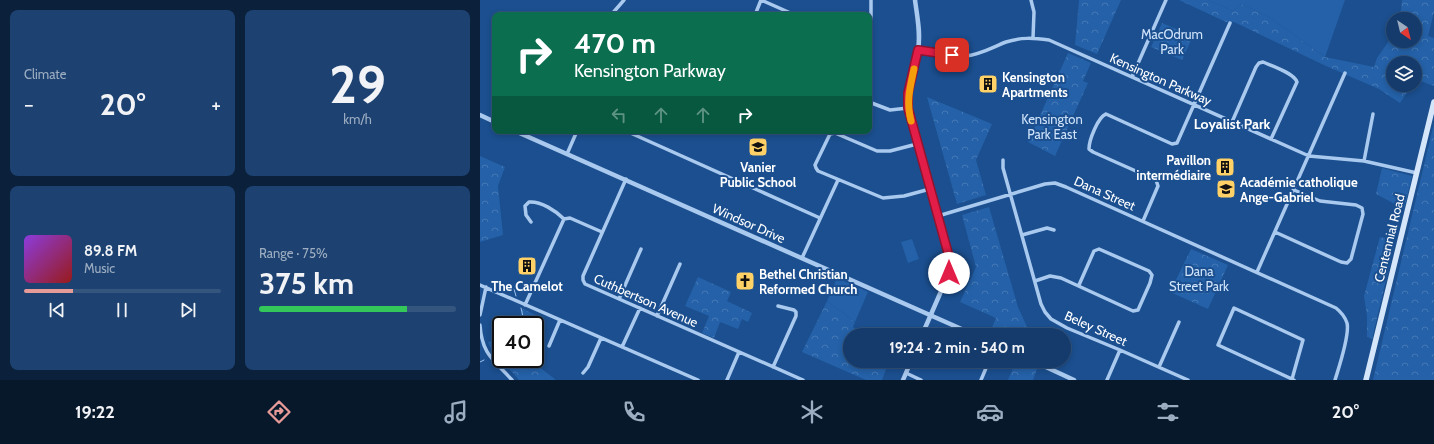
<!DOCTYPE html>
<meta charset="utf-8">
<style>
:root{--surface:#143b6b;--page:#1d4271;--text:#f1f3f6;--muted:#9dadc1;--line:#33557e;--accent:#e69b98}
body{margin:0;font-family:Cabin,sans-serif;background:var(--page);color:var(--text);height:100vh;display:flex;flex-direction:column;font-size:15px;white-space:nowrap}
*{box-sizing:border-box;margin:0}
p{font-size:13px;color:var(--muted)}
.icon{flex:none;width:22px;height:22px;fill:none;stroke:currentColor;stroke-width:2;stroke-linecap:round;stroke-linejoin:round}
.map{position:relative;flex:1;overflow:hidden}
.side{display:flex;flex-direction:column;gap:10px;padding:10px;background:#0b203b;width:480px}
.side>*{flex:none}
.guide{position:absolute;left:12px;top:12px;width:380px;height:122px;border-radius:8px;box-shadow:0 2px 6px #0003,0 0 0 1px var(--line);background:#0b6e4f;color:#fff;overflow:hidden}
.needle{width:26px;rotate:145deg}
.buttons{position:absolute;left:906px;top:12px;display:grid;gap:8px}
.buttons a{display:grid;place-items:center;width:36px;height:36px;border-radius:50%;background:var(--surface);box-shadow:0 2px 6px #0003,0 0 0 1px var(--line);font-size:20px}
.speed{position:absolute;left:12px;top:316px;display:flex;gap:8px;font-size:20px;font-weight:700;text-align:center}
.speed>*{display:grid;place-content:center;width:52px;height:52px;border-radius:50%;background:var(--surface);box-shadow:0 2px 6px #0003,0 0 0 1px var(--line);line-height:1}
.speed .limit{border:2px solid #111;border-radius:6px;background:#fff;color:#111}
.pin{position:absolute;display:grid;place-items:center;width:34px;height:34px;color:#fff;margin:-17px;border-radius:8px;box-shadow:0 2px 6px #0006}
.me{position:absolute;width:44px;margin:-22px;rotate:0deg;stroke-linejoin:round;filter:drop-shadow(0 0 3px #0008)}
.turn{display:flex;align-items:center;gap:14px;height:84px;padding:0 16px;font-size:18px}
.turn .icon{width:52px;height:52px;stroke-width:2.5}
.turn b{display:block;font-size:28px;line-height:34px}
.lanes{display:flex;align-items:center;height:38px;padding:0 16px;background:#0003;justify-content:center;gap:20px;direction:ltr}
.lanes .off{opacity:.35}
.big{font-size:30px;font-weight:700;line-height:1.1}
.side .card{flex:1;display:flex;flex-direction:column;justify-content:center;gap:6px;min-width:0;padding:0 14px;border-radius:8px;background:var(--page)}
.side .dial{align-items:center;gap:0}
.dial b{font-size:52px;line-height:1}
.song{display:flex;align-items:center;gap:12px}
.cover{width:48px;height:48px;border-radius:6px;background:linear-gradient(135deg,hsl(270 70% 55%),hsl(0 70% 35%))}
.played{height:4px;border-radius:2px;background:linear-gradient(90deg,var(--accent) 25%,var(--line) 25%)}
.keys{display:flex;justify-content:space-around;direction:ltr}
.heat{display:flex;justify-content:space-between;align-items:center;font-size:22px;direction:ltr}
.charge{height:6px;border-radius:3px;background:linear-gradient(90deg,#34c759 75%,var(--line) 0)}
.side .tiles{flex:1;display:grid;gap:10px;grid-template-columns:repeat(2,1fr)}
.trip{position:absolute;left:363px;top:328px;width:228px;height:40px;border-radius:20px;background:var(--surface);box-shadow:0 2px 6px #0003,0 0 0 1px var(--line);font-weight:700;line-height:40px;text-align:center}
.tabs{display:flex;height:64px;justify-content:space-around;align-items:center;background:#08182b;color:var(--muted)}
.tabs .icon{width:28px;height:28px}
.tabs .current{color:var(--accent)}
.tabs b{font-size:18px;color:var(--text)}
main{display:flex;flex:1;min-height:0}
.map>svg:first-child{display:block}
</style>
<main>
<section class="side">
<div class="tiles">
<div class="card"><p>Climate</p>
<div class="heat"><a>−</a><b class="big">20°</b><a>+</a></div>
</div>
<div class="card dial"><b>29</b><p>km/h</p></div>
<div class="card">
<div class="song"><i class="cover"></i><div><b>89.8 FM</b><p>Music</p></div></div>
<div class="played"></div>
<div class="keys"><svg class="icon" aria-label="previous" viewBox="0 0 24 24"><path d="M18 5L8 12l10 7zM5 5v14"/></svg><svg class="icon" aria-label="pause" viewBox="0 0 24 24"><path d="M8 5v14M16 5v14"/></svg><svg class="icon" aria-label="next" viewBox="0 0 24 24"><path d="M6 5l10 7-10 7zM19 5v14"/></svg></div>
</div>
<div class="card"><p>Range · 75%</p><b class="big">375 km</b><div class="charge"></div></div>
</div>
</section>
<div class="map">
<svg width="954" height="380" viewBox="0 0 954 380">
<defs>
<pattern id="forest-crowns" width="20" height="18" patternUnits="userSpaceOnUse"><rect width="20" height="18" fill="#2461a8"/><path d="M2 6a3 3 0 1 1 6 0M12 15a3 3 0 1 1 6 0" fill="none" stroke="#4579b5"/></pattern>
</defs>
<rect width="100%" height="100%" fill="#1b4f8f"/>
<path fill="#2461a8" d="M728 0H865L845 57 789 17 761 4 753 11Z
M432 239 439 259 428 263 421 242Z
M357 278 388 292 375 322 347 301Z"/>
<path fill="url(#forest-crowns)" d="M599 0H641L617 54 595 45Z
M699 0H728L753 11 761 4 789 17 845 57 894 67 897 58 913 35V41H935V19H920L922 0H954V12L948 36 954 38V86L938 80 935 82V63H913V85H932L920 103 899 89 846 66 754 22H746Z
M682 23 713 36 702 60 671 47Z
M588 53 611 63 603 81 608 83 575 156 548 142Z
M447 97 512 124 496 160 506 195 477 204Z
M954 123V380H893Z
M0 156 25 167 18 186 23 235 0 242Z
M902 168 932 176 924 209 896 194Z
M509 207 538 307 547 327 555 335H509L516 318 480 302 496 267 482 215Z
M900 237 909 239 914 246 892 339 887 337V316L884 296Z
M711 249 748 265 728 309 690 292Z
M218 277 251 292 247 301 272 313 268 322 262 319 258 329 240 322 234 338 222 333 229 316 205 306Z
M347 301 375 322 373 327 377 330 375 335H370V347L369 350 370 351V361H387L406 369 402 380H386L322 352Z
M43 309 58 316 54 325H36Z
M21 339V359H49L76 380H39L10 347 8 342Z
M536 361H540L557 369 553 380H528Z"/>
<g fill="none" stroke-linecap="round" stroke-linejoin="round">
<path stroke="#9cc4f0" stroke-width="1" d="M34 289 36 296
M41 308 45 325
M0 362 4 360"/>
<path stroke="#a9c9ee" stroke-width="3.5" d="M281 0 315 15
M551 0 554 12 553 38
M131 15 144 0
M275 15 281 0
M389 43 391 40V0
M438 50C453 52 470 57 485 56 500 55 513 47 526 42 541 37 554 38 569 40L829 156 884 161 937 173
M652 77 686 0
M389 102 410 110 428 108
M752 122 776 67 779 63 783 62C792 66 814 73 817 82L791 139
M146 131 340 218
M437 144 410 151H397L355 133 350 134 335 165 336 168 338 171 403 198 424 196 450 189
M87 154 97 131
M523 160V168L561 304 565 312 571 319 587 328 640 350 708 380
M884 161 893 114
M146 179 103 276V280L105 284 323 380
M458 216 565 184 575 183 586 187 856 308C861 312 865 317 867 323 870 335 859 367 855 380
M663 221 678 186 676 180 613 152 609 149C609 140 618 117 626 114L692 144 697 143 750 23
M51 222 46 215 45 206 49 202C61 201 76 211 84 219
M795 232 861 262 867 263 871 259 883 214 882 208 876 205 840 201 814 190
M542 235 567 228 574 230
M322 258 358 180
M777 272 865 73
M555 281 570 276 581 278 653 311 658 310 670 283 672 275 669 271 619 249 614 251 599 285
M0 285 218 380
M139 299 161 249
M45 305 84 219 90 218 122 232
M0 315 6 287
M177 316 200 264
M0 325C2 355 14 360 32 380
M69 346 80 320
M142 347 160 308
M293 367 316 316V312L314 310 298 306
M679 367 699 322
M103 373 108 367 121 338
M426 373 441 380
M812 379 823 340 754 308 738 345 812 379 814 380
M247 380 259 352
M501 380 509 361
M627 380 640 350"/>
<path stroke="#a9c9ee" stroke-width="4.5" d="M435 0C437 16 441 33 438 50 435 70 429 88 428 108L470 260 469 273 442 335
M0 115 15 122
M35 131 495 335
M553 361 594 380
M423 380 431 361"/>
<path stroke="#d6e6fa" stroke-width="5.5" d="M886 380 954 102"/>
</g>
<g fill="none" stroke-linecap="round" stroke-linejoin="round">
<defs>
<path id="route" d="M469 273 470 260 428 108V93L438 50 472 55"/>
</defs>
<use href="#route" stroke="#92132f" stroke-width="10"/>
<use href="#route" stroke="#e11d48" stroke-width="7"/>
<path stroke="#f59e0b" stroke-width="7" d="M431 121C426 101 430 88 434 69"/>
</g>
<defs>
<symbol id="building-square" viewBox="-11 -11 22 22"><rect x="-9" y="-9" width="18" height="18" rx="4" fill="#ffd166" stroke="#1b4f8f"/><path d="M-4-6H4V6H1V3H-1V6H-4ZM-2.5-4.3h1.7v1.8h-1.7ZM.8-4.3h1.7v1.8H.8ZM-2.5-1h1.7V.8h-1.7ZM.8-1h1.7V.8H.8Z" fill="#111"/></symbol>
<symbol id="school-square" viewBox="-11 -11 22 22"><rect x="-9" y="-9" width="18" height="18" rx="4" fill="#ffd166" stroke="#1b4f8f"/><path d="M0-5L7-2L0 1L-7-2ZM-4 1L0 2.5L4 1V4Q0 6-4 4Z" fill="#111"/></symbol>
<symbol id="church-square" viewBox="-11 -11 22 22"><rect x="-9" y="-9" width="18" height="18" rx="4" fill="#ffd166" stroke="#1b4f8f"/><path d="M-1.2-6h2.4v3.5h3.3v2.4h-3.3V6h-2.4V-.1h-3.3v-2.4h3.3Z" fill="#111"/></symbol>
</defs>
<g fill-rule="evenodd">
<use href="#building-square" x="497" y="73" width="22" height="22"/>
<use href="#school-square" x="267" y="136" width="22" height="22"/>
<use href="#building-square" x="734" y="156" width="22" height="22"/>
<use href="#school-square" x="735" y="178" width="22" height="22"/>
<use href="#building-square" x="36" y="255" width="22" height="22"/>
<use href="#church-square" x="254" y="270" width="22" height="22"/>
</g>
<g text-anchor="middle" stroke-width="4" stroke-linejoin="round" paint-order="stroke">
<g font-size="13" fill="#cfe3fa" stroke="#1b4f8f">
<text x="692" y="39">MacOdrum<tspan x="692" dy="15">Park</tspan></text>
<text x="572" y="124">Kensington<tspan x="572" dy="15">Park East</tspan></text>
<text x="719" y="276">Dana<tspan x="719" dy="15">Street Park</tspan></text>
</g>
<g font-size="13" font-weight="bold" fill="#fff" stroke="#1b4f8f" text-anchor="start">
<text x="522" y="82">Kensington<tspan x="522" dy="15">Apartments</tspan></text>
<text x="731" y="165" text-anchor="end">Pavillon<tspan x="731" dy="15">intermédiaire</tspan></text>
<text x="278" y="172" text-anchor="middle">Vanier<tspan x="278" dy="15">Public School</tspan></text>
<text x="760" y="187">Académie catholique<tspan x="760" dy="15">Ange-Gabriel</tspan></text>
<text x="279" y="279">Bethel Christian<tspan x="279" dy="15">Reformed Church</tspan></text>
<text x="47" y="291" text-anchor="middle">The Camelot</text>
</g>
<g font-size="13" fill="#fff" stroke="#1b4f8f">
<text transform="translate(681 79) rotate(24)" y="5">Kensington Parkway</text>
<text transform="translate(625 193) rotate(24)" y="5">Dana Street</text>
<text transform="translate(269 223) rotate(24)" y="5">Windsor Drive</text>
<text transform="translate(909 238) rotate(-76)" y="5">Centennial Road</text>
<text transform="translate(166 300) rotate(24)" y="5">Cuthbertson Avenue</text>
<text transform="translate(616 328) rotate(24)" y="5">Beley Street</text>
</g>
<g font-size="14" font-weight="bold" fill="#fff" stroke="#1b4f8f">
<text x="752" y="129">Loyalist Park</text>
</g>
</g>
</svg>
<div class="buttons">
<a><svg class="needle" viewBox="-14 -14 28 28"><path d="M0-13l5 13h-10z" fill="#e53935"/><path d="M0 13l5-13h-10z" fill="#9dadc1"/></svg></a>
<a><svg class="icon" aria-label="layers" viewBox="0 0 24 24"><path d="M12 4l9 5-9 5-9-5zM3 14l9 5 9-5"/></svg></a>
</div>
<div class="speed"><div class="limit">40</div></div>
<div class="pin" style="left:472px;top:55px;background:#d93025"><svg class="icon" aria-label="arrive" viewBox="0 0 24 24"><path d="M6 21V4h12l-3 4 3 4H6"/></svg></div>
<svg class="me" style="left:469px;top:273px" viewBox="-20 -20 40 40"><circle r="19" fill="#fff"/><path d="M0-13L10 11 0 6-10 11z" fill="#e11d48"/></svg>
<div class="trip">19:24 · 2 min · 540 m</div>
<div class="guide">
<div class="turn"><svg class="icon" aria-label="right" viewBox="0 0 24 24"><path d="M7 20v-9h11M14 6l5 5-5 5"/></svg><div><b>470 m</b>Kensington Parkway</div></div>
<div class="lanes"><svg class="icon off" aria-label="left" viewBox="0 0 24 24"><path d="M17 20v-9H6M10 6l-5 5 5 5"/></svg><svg class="icon off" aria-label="ahead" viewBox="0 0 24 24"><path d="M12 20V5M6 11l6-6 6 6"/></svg><svg class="icon off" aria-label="ahead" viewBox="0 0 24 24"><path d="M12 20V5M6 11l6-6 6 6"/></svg><svg class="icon" aria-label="right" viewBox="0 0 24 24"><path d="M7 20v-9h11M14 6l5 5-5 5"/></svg></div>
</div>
</div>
</main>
<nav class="tabs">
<b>19:22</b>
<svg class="icon current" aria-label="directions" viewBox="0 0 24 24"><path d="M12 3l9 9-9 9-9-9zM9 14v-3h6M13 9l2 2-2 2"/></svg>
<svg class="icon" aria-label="music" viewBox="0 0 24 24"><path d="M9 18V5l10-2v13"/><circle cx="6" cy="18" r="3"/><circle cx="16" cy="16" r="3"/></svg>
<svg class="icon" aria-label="phone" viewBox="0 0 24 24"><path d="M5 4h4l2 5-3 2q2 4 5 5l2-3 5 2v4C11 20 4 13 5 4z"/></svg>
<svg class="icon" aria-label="climate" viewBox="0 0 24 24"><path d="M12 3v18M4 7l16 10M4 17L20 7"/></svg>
<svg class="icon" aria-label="car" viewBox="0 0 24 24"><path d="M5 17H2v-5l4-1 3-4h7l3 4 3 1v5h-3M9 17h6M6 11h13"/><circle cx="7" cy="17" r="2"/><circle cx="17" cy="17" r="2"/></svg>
<svg class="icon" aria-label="filters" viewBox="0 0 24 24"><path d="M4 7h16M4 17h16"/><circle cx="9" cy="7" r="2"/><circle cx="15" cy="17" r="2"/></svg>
<b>20°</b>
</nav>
